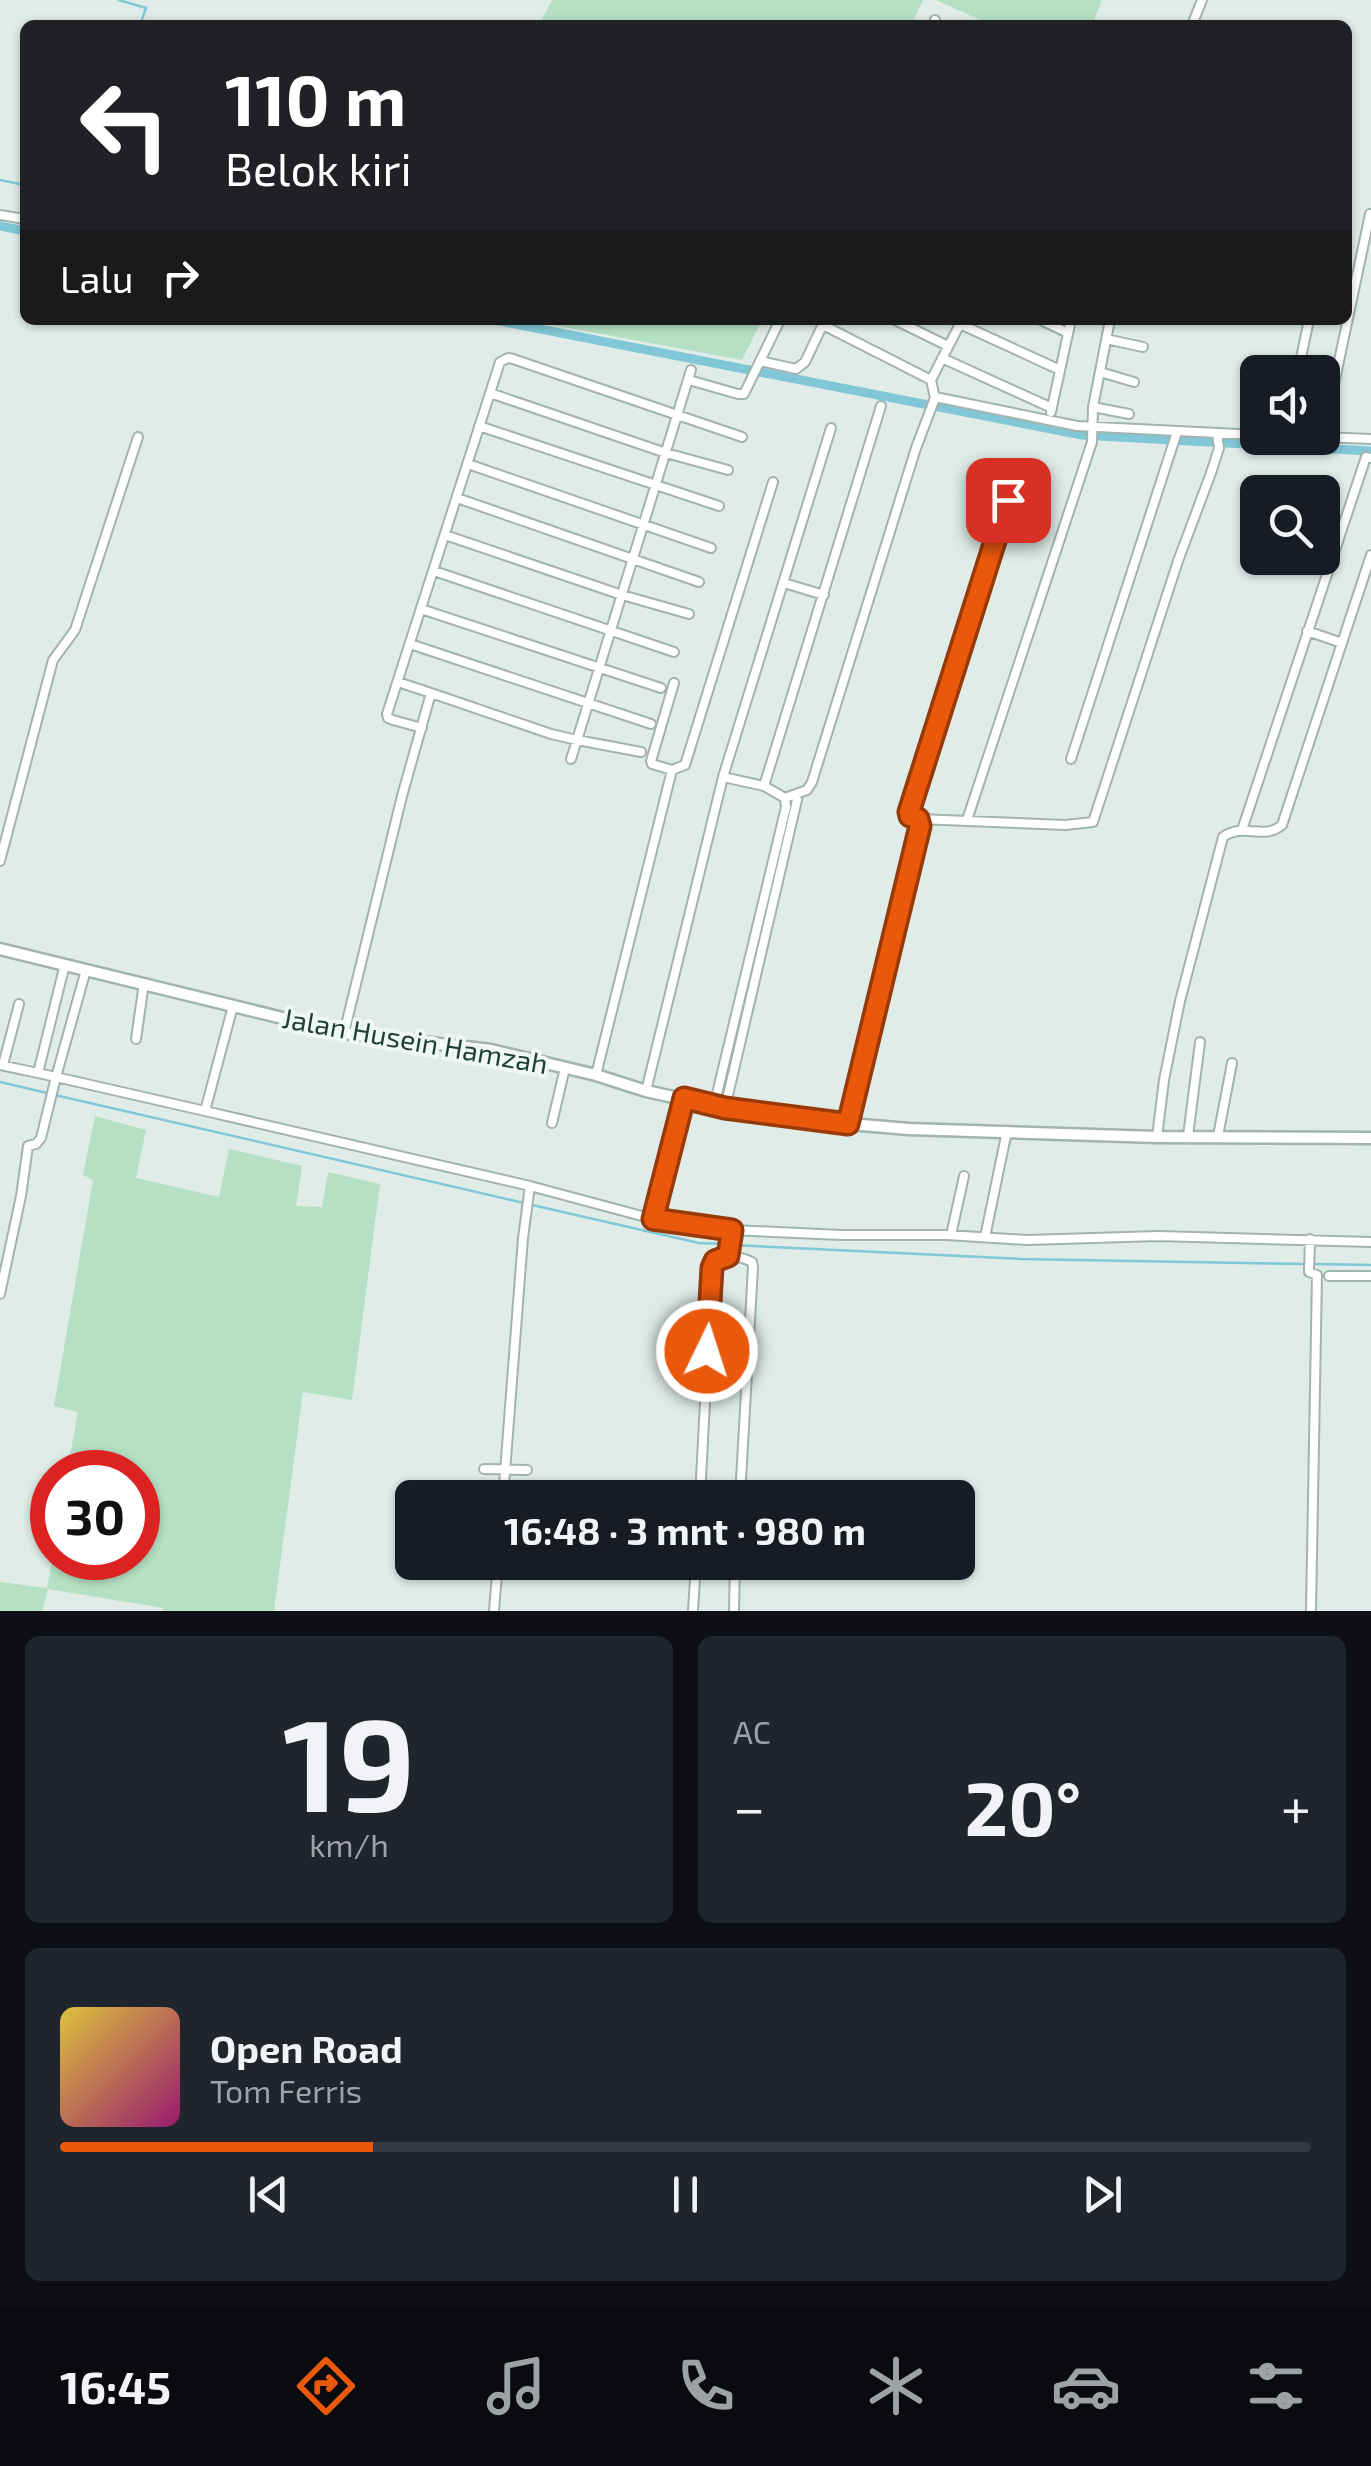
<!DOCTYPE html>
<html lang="id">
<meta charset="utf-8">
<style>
:root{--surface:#171b24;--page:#20242c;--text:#f1f3f6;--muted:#9ea1a6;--line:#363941;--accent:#ea580c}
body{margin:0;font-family:"Exo 2",sans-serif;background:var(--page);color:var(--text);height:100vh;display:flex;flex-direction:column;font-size:38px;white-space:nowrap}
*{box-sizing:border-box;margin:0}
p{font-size:32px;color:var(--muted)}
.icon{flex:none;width:55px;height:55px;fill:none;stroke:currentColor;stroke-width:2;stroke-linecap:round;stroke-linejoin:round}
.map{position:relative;height:1611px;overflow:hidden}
.panel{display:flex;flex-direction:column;gap:25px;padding:25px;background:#0d0f14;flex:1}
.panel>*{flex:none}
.guide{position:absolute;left:20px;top:20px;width:1332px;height:305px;border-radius:15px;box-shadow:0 2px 8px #0004;background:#202124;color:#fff;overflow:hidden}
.tools{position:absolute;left:1240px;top:355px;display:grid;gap:20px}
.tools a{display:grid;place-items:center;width:100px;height:100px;border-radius:15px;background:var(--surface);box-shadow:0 2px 8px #0004;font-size:50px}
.speed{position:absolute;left:30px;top:1450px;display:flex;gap:20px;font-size:50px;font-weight:700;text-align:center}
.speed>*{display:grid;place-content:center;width:130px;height:130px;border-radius:50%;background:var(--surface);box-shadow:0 2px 8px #0004;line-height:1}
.speed .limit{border:15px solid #d22;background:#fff;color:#111}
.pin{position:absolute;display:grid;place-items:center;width:85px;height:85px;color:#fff;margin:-42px;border-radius:20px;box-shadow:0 5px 15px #0006}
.me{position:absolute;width:110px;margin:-55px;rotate:4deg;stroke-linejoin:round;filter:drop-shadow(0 0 8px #0008)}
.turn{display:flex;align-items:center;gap:35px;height:210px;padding:0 40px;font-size:45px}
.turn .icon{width:130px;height:130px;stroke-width:2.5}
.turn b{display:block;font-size:70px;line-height:85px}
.then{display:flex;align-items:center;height:95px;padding:0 40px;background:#0003;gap:20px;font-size:38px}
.big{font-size:75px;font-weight:700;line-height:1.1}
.panel .card{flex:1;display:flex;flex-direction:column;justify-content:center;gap:15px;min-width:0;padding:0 35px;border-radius:15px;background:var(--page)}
.panel .dial{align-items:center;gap:0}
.dial b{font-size:130px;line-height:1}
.song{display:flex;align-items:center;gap:30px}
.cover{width:120px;height:120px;border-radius:15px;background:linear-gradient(135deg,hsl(50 70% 55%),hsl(320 70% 35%))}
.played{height:10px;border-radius:5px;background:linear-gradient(90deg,var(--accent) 25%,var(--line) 25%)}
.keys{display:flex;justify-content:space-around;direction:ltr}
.heat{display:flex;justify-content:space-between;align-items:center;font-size:55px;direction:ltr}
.panel .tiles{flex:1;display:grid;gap:25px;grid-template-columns:1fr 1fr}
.card:last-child{grid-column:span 2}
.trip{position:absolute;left:395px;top:1480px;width:580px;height:100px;border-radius:15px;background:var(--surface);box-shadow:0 2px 8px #0004;font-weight:700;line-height:100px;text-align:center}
.dock{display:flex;height:160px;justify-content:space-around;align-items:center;background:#090b0e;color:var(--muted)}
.dock .icon{width:70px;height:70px}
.dock .active{color:var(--accent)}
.dock b{font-size:45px;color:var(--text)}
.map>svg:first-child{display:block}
</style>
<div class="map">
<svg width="1371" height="1611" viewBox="0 0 1371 1611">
<rect width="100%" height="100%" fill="#dfece7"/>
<path fill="#b6e0c3" d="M552 0H923L911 25H539Z
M936 0H1102L1092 25H992Z
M526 320H762L742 360Z
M95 1116 146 1130 136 1178 219 1197 229 1149 302 1166 296 1206 322 1207 328 1172 380 1184 352 1400 303 1392 274 1611H163V1608L48 1589 42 1611H0V1582L47 1588 53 1558H138V1472H67L78 1412 54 1406 93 1180 83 1175Z"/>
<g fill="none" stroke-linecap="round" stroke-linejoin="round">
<path stroke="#81c7d7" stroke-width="2.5" d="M119 0 146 8 140 25
M0 180 25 185
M0 1082 47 1093
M55 1095 524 1203
M532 1205 699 1243 725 1244
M733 1245 1021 1259 1305 1264
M1313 1264 1371 1265"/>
<path stroke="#81c7d7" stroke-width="9" d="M0 226 25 231
M494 320 1082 435 1371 451"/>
<defs>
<path id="minor" d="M933 25 935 20
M1192 25 1202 0
M0 215 25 219
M895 320 948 346
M1041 320 1068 333
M960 324 1060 370
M1106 339 1143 347
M942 358 1052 408
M760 361 796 369 805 362 825 320
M1100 372 1134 382
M1298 372 1309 320
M689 380 738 394H744L780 320
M931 380 961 322
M490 393 666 453 728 470
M935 397 1077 426 1258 435
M1093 407 1129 414
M1051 412 1071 320
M479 426 719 506
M1322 437 1371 439
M1323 437 1370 214
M468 464 711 548
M457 498 699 582
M445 535 622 595 689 614
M434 571 674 652
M784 583 824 595
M421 609 661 688
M1307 631 1342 643
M410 644 651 724
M674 683 651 761 652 764 672 770 685 765 773 482
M431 693 551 734 577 740 691 370
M422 728 393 720 388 718 387 714 500 362 508 358 513 359 742 437
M571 759 577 740 641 752
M1071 759 1177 432
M764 786 881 406
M785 798 807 790 812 782 916 448 935 398 931 380 823 325
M918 819 1065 825 1093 822 1178 561 1211 473 1219 448 1217 434
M967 820 1092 442 1093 407 1110 320
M1242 830 1366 457 1371 458
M0 861 53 660 75 630 138 437
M86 970 56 1077 205 1111 233 1006
M344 1033 402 796 431 693 398 682
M136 1039 144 983
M0 1065 38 1073 65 964
M3 1065 19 1004
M596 1075 672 770
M646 1091 723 777
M714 1106 786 807 785 798 764 786 723 777 831 428
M725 1108 797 800
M205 1111 530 1186 653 1219 732 1230 841 1235H947L1027 1240 1158 1236 1371 1242
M552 1123 565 1068
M848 1124 920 826 918 819 910 816 909 812 1019 464
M1188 1136 1200 1042
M1218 1136 1232 1063
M1157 1137 1164 1080 1180 1001 1223 837C1244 822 1263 841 1282 825L1371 555
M653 1219 683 1099
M951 1235 964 1176
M985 1237 1007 1131
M1310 1239 1309 1272 1317 1275 1311 1611
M728 1256 732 1230
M1329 1276H1371
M0 1294 21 1196 28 1146 36 1144 41 1138 56 1077 38 1073
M484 1469 527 1470
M503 1498 523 1238 530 1186
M700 1498 712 1268 715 1261C726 1254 740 1256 752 1262L753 1267 740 1498
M494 1611 498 1562
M693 1611 696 1562
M734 1611 735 1562"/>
<path id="tertiary" d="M0 949 344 1033 491 1050 596 1075 646 1091 714 1106 815 1121 909 1129 1157 1137 1371 1138"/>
</defs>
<use href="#minor" stroke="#a1b4af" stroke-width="12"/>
<use href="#tertiary" stroke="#a1b4af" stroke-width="15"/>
<use href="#minor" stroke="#fff" stroke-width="8"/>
<use href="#tertiary" stroke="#fff" stroke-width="10"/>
</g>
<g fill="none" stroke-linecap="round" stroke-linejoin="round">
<defs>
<path id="route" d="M707 1351 712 1268 715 1261 728 1256 732 1230 653 1219 684 1098 725 1108 848 1124 920 826 918 819 910 816 909 812 1008 500"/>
</defs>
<use href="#route" stroke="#983908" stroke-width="25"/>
<use href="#route" stroke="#ea580c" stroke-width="18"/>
</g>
<g text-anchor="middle" stroke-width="8" stroke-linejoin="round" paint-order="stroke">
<g font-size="28" fill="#1e3e37" stroke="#f0f8f4">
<text transform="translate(415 1041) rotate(10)" y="10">Jalan Husein Hamzah</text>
</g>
</g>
</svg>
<div class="tools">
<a><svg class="icon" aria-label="sound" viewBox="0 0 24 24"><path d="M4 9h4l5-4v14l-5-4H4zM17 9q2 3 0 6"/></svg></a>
<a><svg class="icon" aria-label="search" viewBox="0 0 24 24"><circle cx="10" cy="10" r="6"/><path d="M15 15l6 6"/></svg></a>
</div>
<div class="speed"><div class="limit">30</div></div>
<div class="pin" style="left:1008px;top:500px;background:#d93025"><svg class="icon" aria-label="arrive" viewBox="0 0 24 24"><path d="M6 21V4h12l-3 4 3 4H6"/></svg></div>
<svg class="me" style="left:707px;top:1351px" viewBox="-20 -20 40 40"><circle r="17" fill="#ea580c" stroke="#fff" stroke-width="3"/><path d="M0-11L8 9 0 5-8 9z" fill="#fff"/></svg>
<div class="trip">16:48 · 3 mnt · 980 m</div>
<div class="guide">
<div class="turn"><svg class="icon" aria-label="left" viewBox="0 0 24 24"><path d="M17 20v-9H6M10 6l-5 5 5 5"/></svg><div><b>110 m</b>Belok kiri</div></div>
<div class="then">Lalu<svg class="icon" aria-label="right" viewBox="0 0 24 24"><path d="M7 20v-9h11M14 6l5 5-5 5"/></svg></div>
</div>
</div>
<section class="panel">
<div class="tiles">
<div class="card dial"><b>19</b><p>km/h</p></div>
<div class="card"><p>AC</p>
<div class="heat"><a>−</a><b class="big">20°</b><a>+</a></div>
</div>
<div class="card">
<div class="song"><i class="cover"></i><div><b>Open Road</b><p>Tom Ferris</p></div></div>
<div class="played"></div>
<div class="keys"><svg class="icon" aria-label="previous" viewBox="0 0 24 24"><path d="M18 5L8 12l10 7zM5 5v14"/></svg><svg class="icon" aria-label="pause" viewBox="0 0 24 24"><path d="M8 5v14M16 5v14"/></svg><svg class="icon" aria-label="next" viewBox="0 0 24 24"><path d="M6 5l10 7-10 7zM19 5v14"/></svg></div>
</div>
</div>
</section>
<nav class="dock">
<b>16:45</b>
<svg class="icon active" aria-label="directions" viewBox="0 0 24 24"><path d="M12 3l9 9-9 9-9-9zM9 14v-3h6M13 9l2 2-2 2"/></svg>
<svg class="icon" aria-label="music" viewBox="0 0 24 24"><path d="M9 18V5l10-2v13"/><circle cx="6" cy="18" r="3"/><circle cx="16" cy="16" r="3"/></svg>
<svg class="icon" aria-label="phone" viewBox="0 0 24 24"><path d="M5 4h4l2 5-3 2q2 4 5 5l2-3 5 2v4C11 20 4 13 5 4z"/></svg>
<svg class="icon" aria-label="climate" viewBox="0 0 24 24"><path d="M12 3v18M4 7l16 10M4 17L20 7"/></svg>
<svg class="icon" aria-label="car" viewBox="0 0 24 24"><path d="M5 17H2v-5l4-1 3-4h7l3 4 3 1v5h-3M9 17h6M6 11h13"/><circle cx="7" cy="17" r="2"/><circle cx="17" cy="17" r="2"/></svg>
<svg class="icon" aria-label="filters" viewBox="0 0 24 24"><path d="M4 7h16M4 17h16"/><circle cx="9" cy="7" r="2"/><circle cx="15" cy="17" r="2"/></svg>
</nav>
